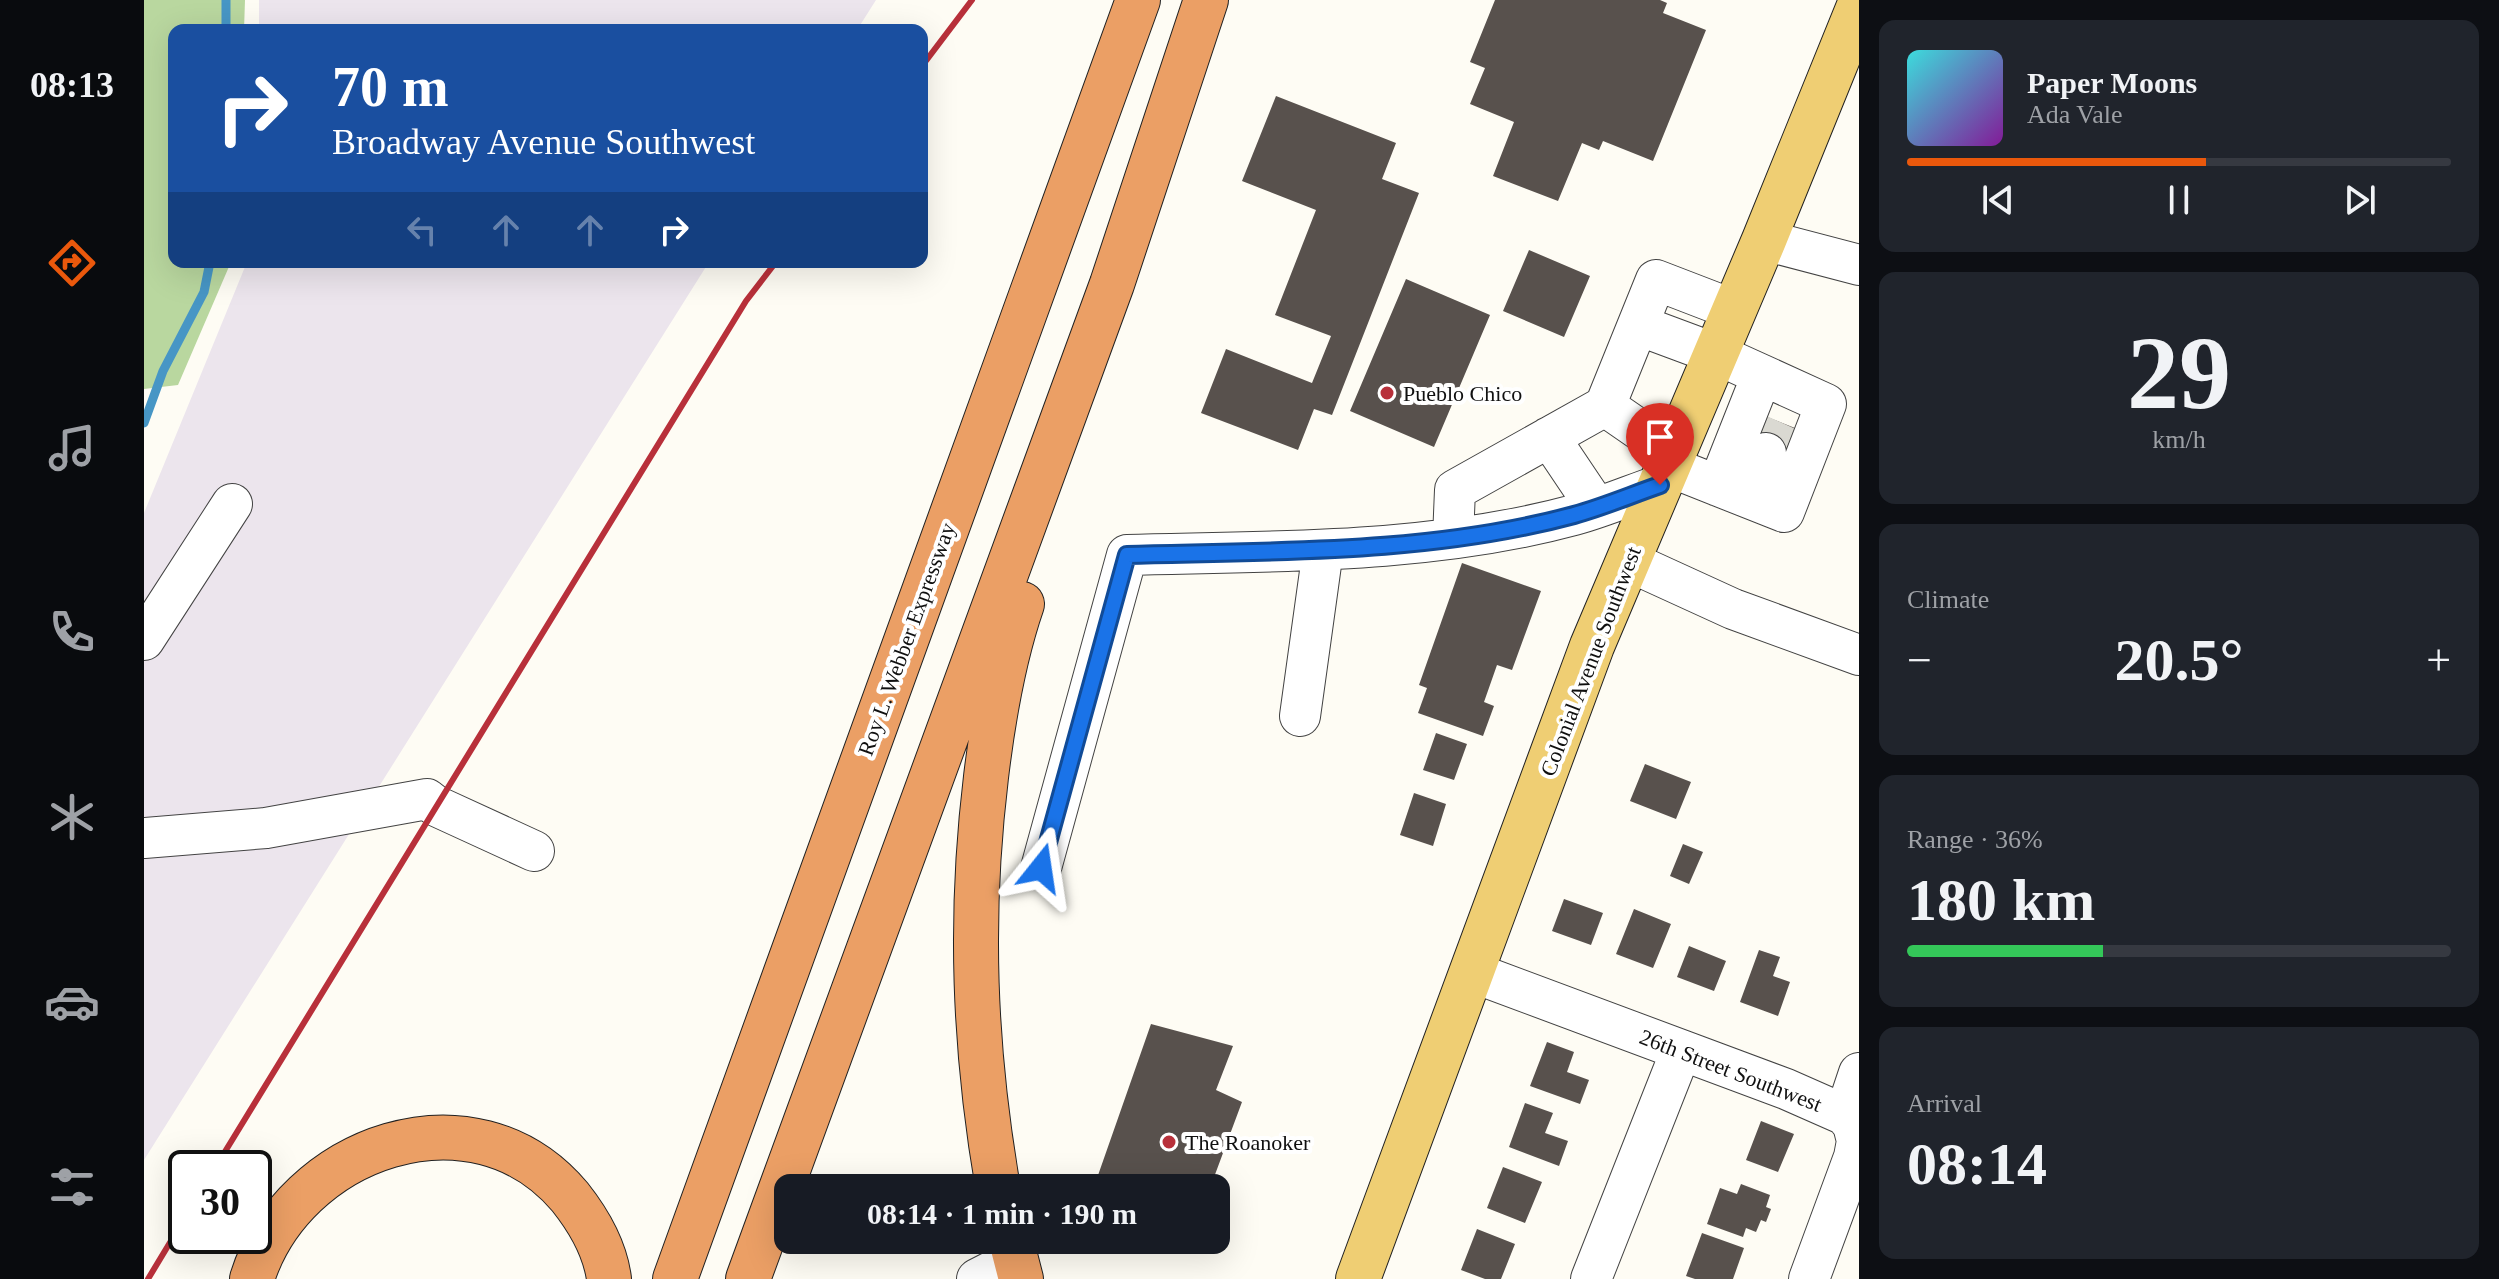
<!DOCTYPE html>
<meta charset="utf-8">
<style>
:root{--surface:#171b24;--page:#20242c;--text:#f1f3f6;--muted:#9ea1a6;--line:#363941;--accent:#ea580c}
body{margin:0;font-family:"Times New Roman",serif;background:var(--page);color:var(--text);height:100vh;display:flex;flex-direction:column;font-size:30px;white-space:nowrap}
*{box-sizing:border-box;margin:0}
p{font-size:26px;color:var(--muted)}
.icon{flex:none;width:44px;height:44px;fill:none;stroke:currentColor;stroke-width:2;stroke-linecap:round;stroke-linejoin:round}
.map{position:relative;flex:1;overflow:hidden}
.sheet{display:flex;flex-direction:column;gap:20px;padding:20px;background:#0d0f14;width:640px}
.sheet>*{flex:none}
.banner{position:absolute;left:24px;top:24px;width:760px;height:244px;border-radius:16px;box-shadow:0 8px 32px #0002;background:#1a4fa0;color:#fff;overflow:hidden}
.speed{position:absolute;left:24px;top:1150px;display:flex;gap:16px;font-size:40px;font-weight:700;text-align:center}
.speed>*{display:grid;place-content:center;width:104px;height:104px;border-radius:50%;background:var(--surface);box-shadow:0 8px 32px #0002;line-height:1}
.speed .limit{border:4px solid #111;border-radius:12px;background:#fff;color:#111}
.pin{position:absolute;display:grid;place-items:center;width:68px;height:68px;color:#fff;margin:-82px -34px;border-radius:50% 50% 50% 0;rotate:-45deg;box-shadow:0 0 8px #0007}
.pin .icon{rotate:45deg}
.me{position:absolute;width:88px;margin:-44px;rotate:15deg;stroke-linejoin:round;filter:drop-shadow(0 0 6px #0008)}
.turn{display:flex;align-items:center;gap:28px;height:168px;padding:0 32px;font-size:36px}
.turn .icon{width:104px;height:104px;stroke-width:2.5}
.turn b{display:block;font-size:56px;line-height:68px}
.lanes{display:flex;align-items:center;height:76px;padding:0 32px;background:#0003;justify-content:center;gap:40px;direction:ltr}
.lanes .off{opacity:.35}
.big{font-size:60px;font-weight:700;line-height:1.1}
.sheet .card{flex:1;display:flex;flex-direction:column;justify-content:center;gap:12px;min-width:0;padding:0 28px;border-radius:16px;background:var(--page)}
.sheet .dial{align-items:center;gap:0}
.dial b{font-size:104px;line-height:1}
.song{display:flex;align-items:center;gap:24px}
.cover{width:96px;height:96px;border-radius:12px;background:linear-gradient(135deg,hsl(180 70% 55%),hsl(290 70% 35%))}
.played{height:8px;border-radius:4px;background:linear-gradient(90deg,var(--accent) 55%,var(--line) 55%)}
.keys{display:flex;justify-content:space-around;direction:ltr}
.heat{display:flex;justify-content:space-between;align-items:center;font-size:44px;direction:ltr}
.charge{height:12px;border-radius:6px;background:linear-gradient(90deg,#34c759 36%,var(--line) 0)}
.trip{position:absolute;left:630px;top:1174px;width:456px;height:80px;border-radius:16px;background:var(--surface);box-shadow:0 8px 32px #0002;font-weight:700;line-height:80px;text-align:center}
main{display:flex;flex:1;min-height:0}
.tabs{display:flex;flex-direction:column;width:144px;justify-content:space-around;align-items:center;background:#090b0e;color:var(--muted)}
.tabs .icon{width:56px;height:56px}
.tabs .current{color:var(--accent)}
.tabs b{font-size:36px;color:var(--text)}
.map>svg:first-child{display:block}
</style>
<main>
<nav class="tabs">
<b>08:13</b>
<svg class="icon current" aria-label="directions" viewBox="0 0 24 24"><path d="M12 3l9 9-9 9-9-9zM9 14v-3h6M13 9l2 2-2 2"/></svg>
<svg class="icon" aria-label="music" viewBox="0 0 24 24"><path d="M9 18V5l10-2v13"/><circle cx="6" cy="18" r="3"/><circle cx="16" cy="16" r="3"/></svg>
<svg class="icon" aria-label="phone" viewBox="0 0 24 24"><path d="M5 4h4l2 5-3 2q2 4 5 5l2-3 5 2v4C11 20 4 13 5 4z"/></svg>
<svg class="icon" aria-label="climate" viewBox="0 0 24 24"><path d="M12 3v18M4 7l16 10M4 17L20 7"/></svg>
<svg class="icon" aria-label="car" viewBox="0 0 24 24"><path d="M5 17H2v-5l4-1 3-4h7l3 4 3 1v5h-3M9 17h6M6 11h13"/><circle cx="7" cy="17" r="2"/><circle cx="17" cy="17" r="2"/></svg>
<svg class="icon" aria-label="filters" viewBox="0 0 24 24"><path d="M4 7h16M4 17h16"/><circle cx="9" cy="7" r="2"/><circle cx="15" cy="17" r="2"/></svg>
</nav>
<div class="map">
<svg width="1715" height="1279" viewBox="0 0 1715 1279">
<rect width="100%" height="100%" fill="#fefcf4"/>
<path fill="#ece5ed" d="M115 0H732L713 30H115Z
M103 262H565L0 1160V513Z"/>
<path fill="#b9d79f" d="M0 0H101L100 30H30V262H87L34 385 0 389Z"/>
<g fill="none" stroke-linecap="round" stroke-linejoin="round">
<path stroke="#4796c5" stroke-width="9" d="M82 30V0
M0 423 19 371 60 292 66 262"/>
</g>
<path fill="#58514d" d="M1351 0H1516L1523 3 1519 13 1562 30 1509 161 1459 141 1455 150 1438 143 1414 201 1349 176 1370 122 1326 104 1341 68 1326 62Z
M1132 96 1252 143 1238 179 1275 193 1188 415 1170 409 1154 450 1057 413 1082 349 1168 383 1187 336 1131 315 1172 210 1098 181Z
M1385 250 1446 276 1420 337 1359 311Z
M1262 279 1346 315 1290 447 1206 411Z
M1608 411 1666 434 1654 465 1595 442Z
M1318 563 1397 591 1368 670 1353 665 1340 702 1350 706 1339 736 1274 713 1283 688 1275 685Z
M1292 733 1323 744 1310 780 1279 770Z
M1501 764 1547 782 1532 819 1486 801Z
M1270 793 1302 804 1289 846 1256 835Z
M1539 844 1559 852 1545 884 1526 876Z
M1420 899 1459 913 1447 945 1408 931Z
M1490 909 1527 924 1509 968 1472 954Z
M1545 946 1582 961 1570 991 1533 977Z
M1615 950 1636 957 1629 976 1646 982 1634 1016 1596 1002Z
M1007 1024 1089 1046 1072 1090 1098 1102 1066 1188H975L952 1181Z
M1403 1042 1430 1052 1423 1072 1445 1080 1436 1104 1386 1086Z
M1381 1103 1409 1113 1401 1133 1424 1141 1415 1166 1365 1147Z
M1617 1121 1650 1134 1634 1172 1602 1160Z
M1359 1167 1398 1182 1381 1223 1343 1208Z
M1597 1184 1626 1195 1622 1207 1627 1209 1622 1222 1617 1220 1612 1232 1602 1228 1599 1237 1563 1224 1576 1188 1593 1194Z
M1333 1229 1371 1244 1357 1279H1341L1317 1270Z
M1558 1233 1600 1248 1589 1279H1551L1542 1276Z"/>
<g fill="none" stroke-linecap="round" stroke-linejoin="round">
<path stroke="#dad9d2" stroke-width="40" stroke-dasharray="40 20" stroke-linecap="butt" d="M1622 453 1636 422"/>
<defs>
<path id="minor" d="M1620 240 1715 265
M1494 325 1572 354 1682 404 1640 512 1524 466
M1461 406 1529 453
M1405 437 1452 507
M1574 486 1618 375
M1603 497 1622 453
M1309 538 1311 490 1461 406 1512 280 1590 310
M1484 561 1589 609 1715 655
M0 640 88 504
M1156 716 1179 550
M0 838 122 828 283 799 292 806 390 851
M897 868 983 555C1131 551 1286 554 1430 515 1459 507 1487 495 1516 485
M1328 972 1642 1089 1701 1115 1709 1125 1713 1141 1710 1157 1665 1279
M1701 1115 1715 1073
M833 1279 872 1259
M1447 1279 1537 1051"/>
<path id="major" d="M1214 1279 1448 646 1620 240 1715 6"/>
<path id="highway" d="M854 1188C830 1049 825 917 842 777 849 719 859 659 878 604
M867 1240 877 1279
M108 1279C149 1147 329 1082 426 1197 445 1221 461 1248 465 1279
M531 1279 994 0
M604 1279 968 284 1062 0"/>
</defs>
<use href="#minor" stroke="#434343" stroke-width="42"/>
<use href="#major" stroke="#212121" stroke-width="46"/>
<use href="#highway" stroke="#212121" stroke-width="46"/>
<use href="#minor" stroke="#fff" stroke-width="40"/>
<use href="#major" stroke="#efce73" stroke-width="44"/>
<use href="#highway" stroke="#eb9f65" stroke-width="44"/>
<path stroke="#b8303a" stroke-width="6" d="M778 66 828 0
M71 1168 602 301 632 262
M4 1279 42 1216"/>
</g>
<g fill="none" stroke-linecap="round" stroke-linejoin="round">
<defs>
<path id="route" d="M897 868 983 555C1131 551 1286 554 1430 515 1459 507 1487 495 1516 485"/>
</defs>
<use href="#route" stroke="#114b97" stroke-width="20"/>
<use href="#route" stroke="#1a73e8" stroke-width="14"/>
</g>
<g fill="#b8303a" stroke="#fff" stroke-width="3">
<circle cx="1243" cy="393" r="8"/>
<circle cx="1025" cy="1142" r="8"/>
</g>
<g text-anchor="middle" stroke-width="8" stroke-linejoin="round" paint-order="stroke">
<g font-size="22" fill="#101010" stroke="#fff" text-anchor="start">
<text x="1259" y="401">Pueblo Chico</text>
<text x="1041" y="1150">The Roanoker</text>
</g>
<g font-size="22" fill="#101010" stroke="#fff">
<text transform="translate(762 639) rotate(-70)" y="8">Roy L. Webber Expressway</text>
<text transform="translate(1446 661) rotate(-69)" y="8">Colonial Avenue Southwest</text>
<text transform="translate(1587 1070) rotate(21)" y="8">26th Street Southwest</text>
</g>
</g>
</svg>
<div class="speed"><div class="limit">30</div></div>
<div class="pin" style="left:1516px;top:485px;background:#d93025"><svg class="icon" aria-label="arrive" viewBox="0 0 24 24"><path d="M6 21V4h12l-3 4 3 4H6"/></svg></div>
<svg class="me" style="left:897px;top:868px" viewBox="-20 -20 40 40"><path d="M0-17L14 15 0 8-14 15z" fill="#1a73e8" stroke="#fff" stroke-width="4"/></svg>
<div class="trip">08:14 · 1 min · 190 m</div>
<div class="banner">
<div class="turn"><svg class="icon" aria-label="right" viewBox="0 0 24 24"><path d="M7 20v-9h11M14 6l5 5-5 5"/></svg><div><b>70 m</b>Broadway Avenue Southwest</div></div>
<div class="lanes"><svg class="icon off" aria-label="left" viewBox="0 0 24 24"><path d="M17 20v-9H6M10 6l-5 5 5 5"/></svg><svg class="icon off" aria-label="ahead" viewBox="0 0 24 24"><path d="M12 20V5M6 11l6-6 6 6"/></svg><svg class="icon off" aria-label="ahead" viewBox="0 0 24 24"><path d="M12 20V5M6 11l6-6 6 6"/></svg><svg class="icon" aria-label="right" viewBox="0 0 24 24"><path d="M7 20v-9h11M14 6l5 5-5 5"/></svg></div>
</div>
</div>
<section class="sheet">
<div class="card">
<div class="song"><i class="cover"></i><div><b>Paper Moons</b><p>Ada Vale</p></div></div>
<div class="played"></div>
<div class="keys"><svg class="icon" aria-label="previous" viewBox="0 0 24 24"><path d="M18 5L8 12l10 7zM5 5v14"/></svg><svg class="icon" aria-label="pause" viewBox="0 0 24 24"><path d="M8 5v14M16 5v14"/></svg><svg class="icon" aria-label="next" viewBox="0 0 24 24"><path d="M6 5l10 7-10 7zM19 5v14"/></svg></div>
</div>
<div class="card dial"><b>29</b><p>km/h</p></div>
<div class="card"><p>Climate</p>
<div class="heat"><a>−</a><b class="big">20.5°</b><a>+</a></div>
</div>
<div class="card"><p>Range · 36%</p><b class="big">180 km</b><div class="charge"></div></div>
<div class="card"><p>Arrival</p><b class="big">08:14</b></div>
</section>
</main>
